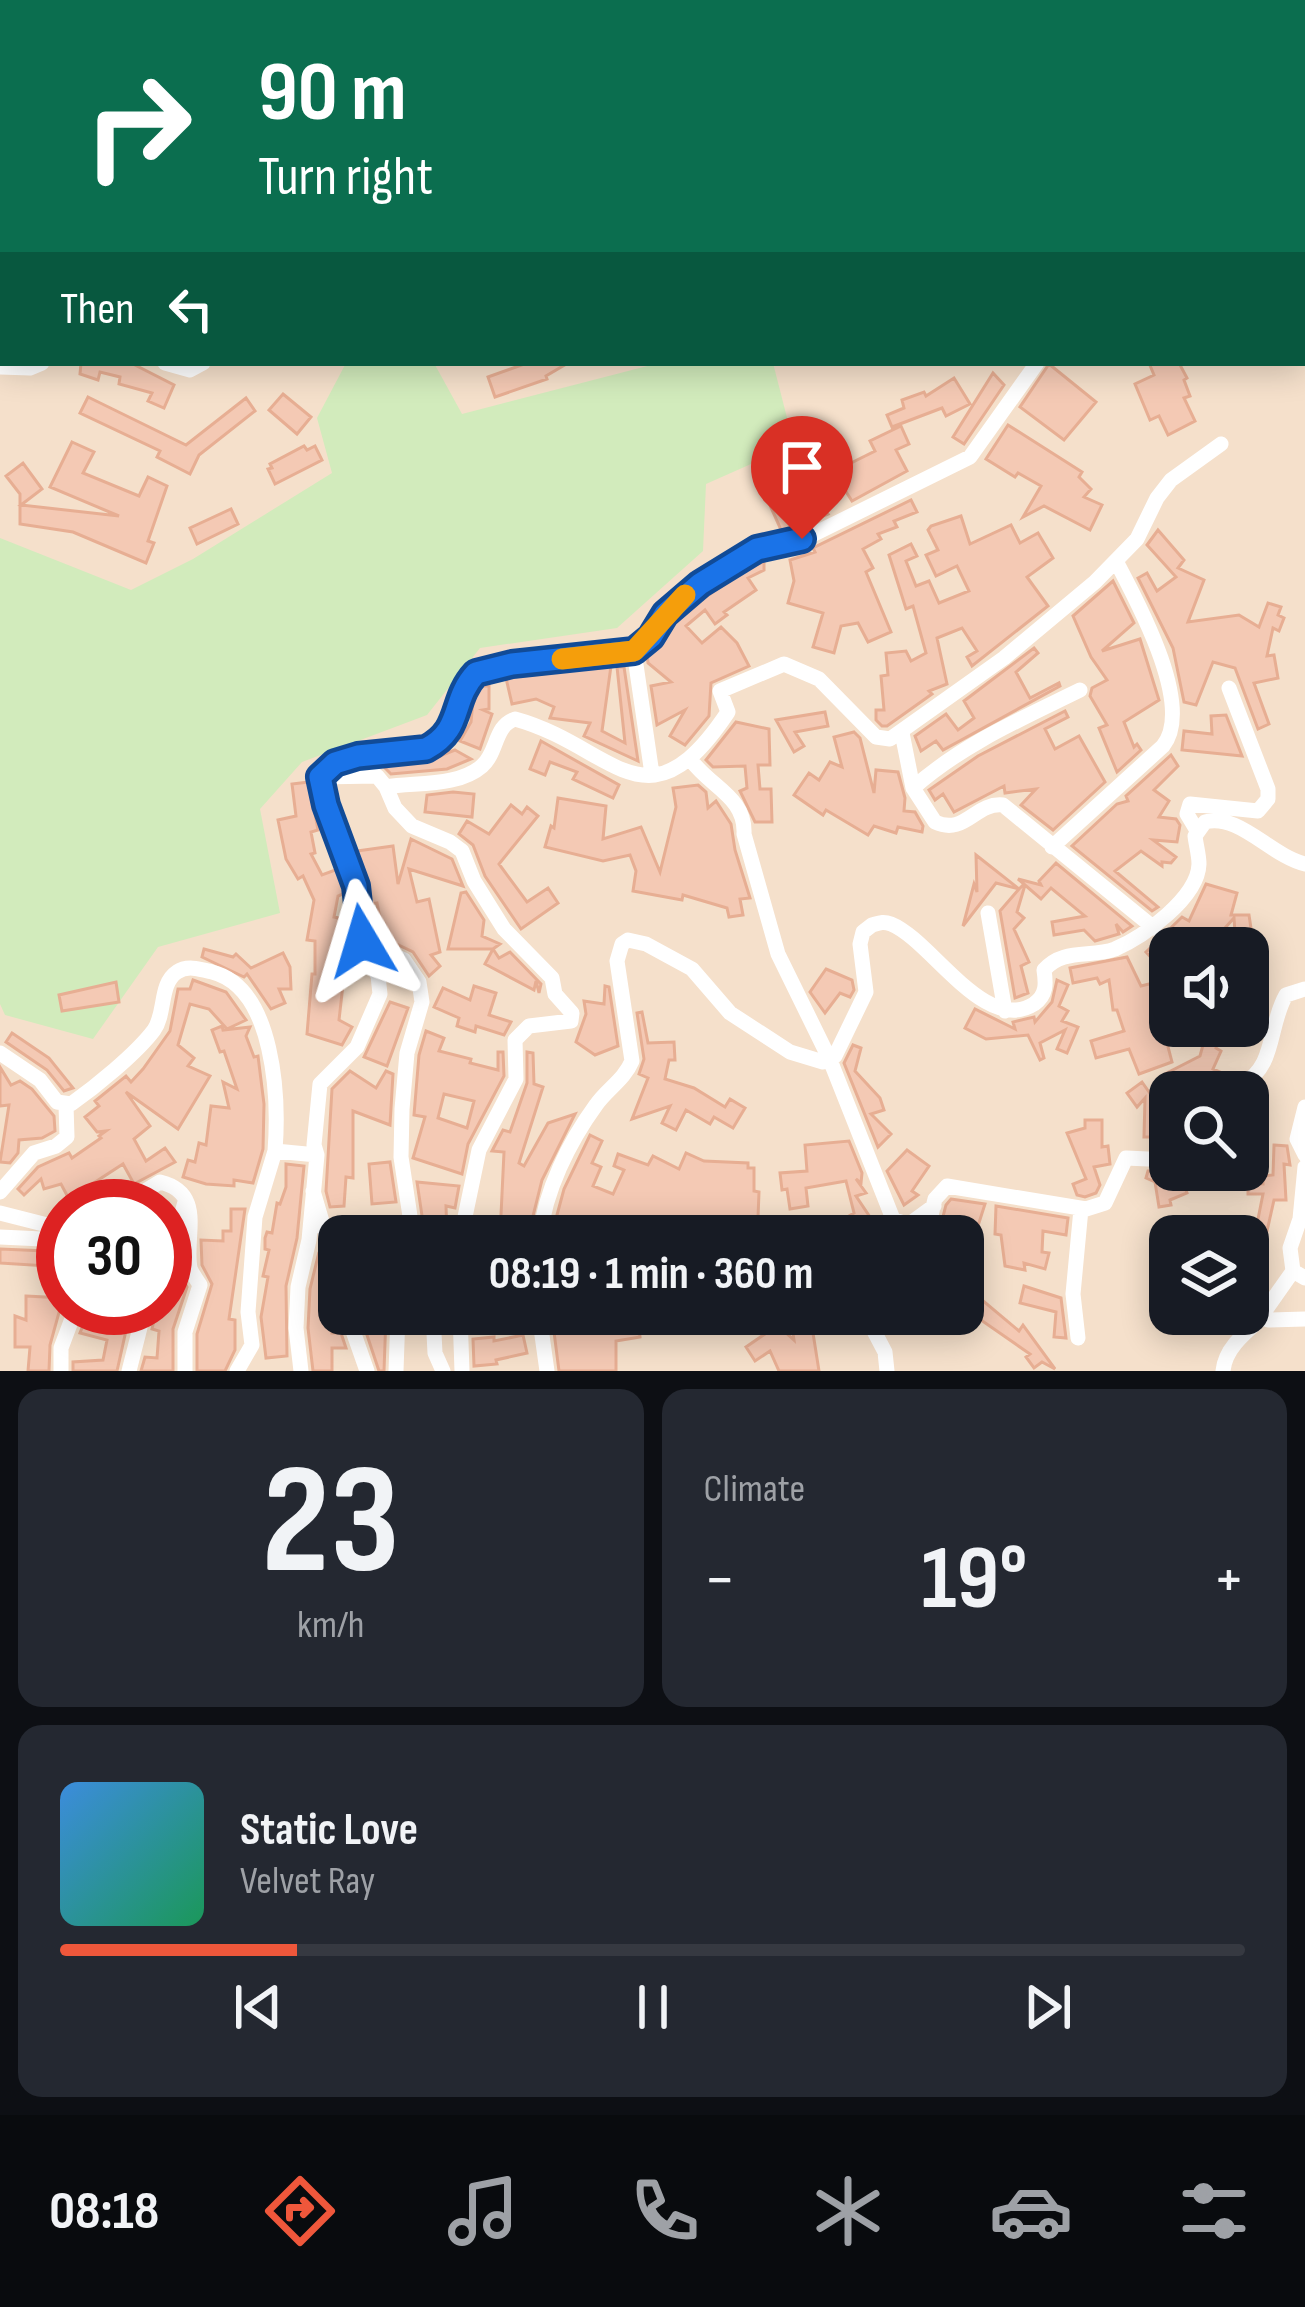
<!DOCTYPE html>
<meta charset="utf-8">
<style>
:root{--surface:#171b24;--page:#242831;--text:#f1f3f6;--muted:#9ea1a6;--line:#363941;--accent:#ef573b}
body{margin:0;font-family:"Sofia Sans Condensed",sans-serif;background:var(--page);color:var(--text);height:100vh;display:flex;flex-direction:column;font-size:45px;white-space:nowrap}
*{box-sizing:border-box;margin:0}
p{font-size:39px;color:var(--muted)}
.icon{flex:none;width:66px;height:66px;fill:none;stroke:currentColor;stroke-width:2;stroke-linecap:round;stroke-linejoin:round}
.map{position:relative;height:1371px;overflow:hidden}
.details{display:flex;flex-direction:column;gap:18px;padding:18px;background:#0d0f14;flex:1}
.details>*{flex:none}
.top-card{position:absolute;left:0px;top:0px;width:1305px;height:366px;box-shadow:0 6px 30px #0003;background:#0b6e4f;color:#fff;overflow:hidden}
.tools{position:absolute;left:1149px;top:927px;display:grid;gap:24px}
.tools a{display:grid;place-items:center;width:120px;height:120px;border-radius:24px;background:var(--surface);box-shadow:0 6px 30px #0003;font-size:60px}
.speed{position:absolute;left:36px;top:1179px;display:flex;gap:24px;font-size:60px;font-weight:700;text-align:center}
.speed>*{display:grid;place-content:center;width:156px;height:156px;border-radius:50%;background:var(--surface);box-shadow:0 6px 30px #0003;line-height:1}
.speed .limit{border:18px solid #d22;background:#fff;color:#111}
.pin{position:absolute;display:grid;place-items:center;width:102px;height:102px;color:#fff;margin:-123px -51px;border-radius:50% 50% 50% 0;rotate:-45deg;box-shadow:0 0 12px #0007}
.pin .icon{rotate:45deg}
.me{position:absolute;width:132px;margin:-66px;rotate:353deg;stroke-linejoin:round;filter:drop-shadow(0 0 9px #0008)}
.turn{display:flex;align-items:center;gap:42px;height:252px;padding:0 60px;font-size:54px}
.turn .icon{width:156px;height:156px;stroke-width:2.5}
.turn b{display:block;font-size:84px;line-height:102px}
.then{display:flex;align-items:center;height:114px;padding:0 60px;background:#0003;gap:24px;font-size:45px}
.big{font-size:90px;font-weight:700;line-height:1.1}
.details .card{flex:1;display:flex;flex-direction:column;justify-content:center;gap:18px;min-width:0;padding:0 42px;border-radius:24px;background:var(--page)}
.details .dial{align-items:center;gap:0}
.dial b{font-size:156px;line-height:1}
.song{display:flex;align-items:center;gap:36px}
.cover{width:144px;height:144px;border-radius:18px;background:linear-gradient(135deg,hsl(210 70% 55%),hsl(150 70% 35%))}
.played{height:12px;border-radius:6px;background:linear-gradient(90deg,var(--accent) 20%,var(--line) 20%)}
.keys{display:flex;justify-content:space-around;direction:ltr}
.heat{display:flex;justify-content:space-between;align-items:center;font-size:66px;direction:ltr}
.details .tiles{flex:1;display:grid;gap:18px;grid-template-columns:1fr 1fr}
.card:last-child{grid-column:span 2}
.trip{position:absolute;left:318px;top:1215px;width:666px;height:120px;border-radius:24px;background:var(--surface);box-shadow:0 6px 30px #0003;font-weight:700;line-height:120px;text-align:center}
.tab-bar{display:flex;height:192px;justify-content:space-around;align-items:center;background:#090b0e;color:var(--muted)}
.tab-bar .icon{width:84px;height:84px}
.tab-bar .selected{color:var(--accent)}
.tab-bar b{font-size:54px;color:var(--text)}
.map>svg:first-child{display:block}
</style>
<div class="map">
<svg width="1305" height="1371" viewBox="0 0 1305 1371">
<rect width="100%" height="100%" fill="#fdefdd"/>
<path fill="#f5e0cb" fill-rule="evenodd" d="M0 0H1305V1371H0ZM3 3H1302V363H3ZM1170 948H1248V1026H1170ZM1170 1092H1248V1170H1170ZM63 1206H165V1308H63ZM339 1236H963V1314H339ZM1170 1236H1248V1314H1170Z"/>
<path fill="#d2ebbc" d="M346 363H434L462 414 659 363H773L794 445 706 484 703 551 617 628 480 648 427 715 302 762 260 809 280 913 158 947 93 1039 5 1015 0 1004V538L131 590 193 559 332 473 317 418Z"/>
<path fill="#f4c9b4" stroke="#e7ae93" stroke-width="3" fill-rule="evenodd" d="M81 363H131L174 385 164 408 148 401 152 393 119 384 120 377 100 372 98 380 80 374Z
M527 363H568L546 376 547 379 495 397 488 377Z
M1149 363H1179L1187 378 1184 380 1190 396 1184 398 1195 421 1168 435 1159 416 1150 420 1135 384 1154 375Z
M1049 364 1096 402 1064 440 1020 407Z
M993 373 1004 385 964 444 953 437Z
M954 378 970 404 946 416 942 408 892 427 887 415 904 408 902 400 924 392 926 396Z
M283 394 311 417 297 434 269 410Z
M88 397 186 445 246 398 255 411 199 455 190 474 157 457 160 451 80 413Z
M1008 425 1082 472 1079 477 1091 489 1084 497 1102 505 1090 530 1044 506 1023 517 1041 486 1018 473 1015 477 986 459Z
M901 426 909 444 896 450 907 471 852 501 831 468 811 476 801 454 841 439 851 463 875 451 870 441Z
M72 442 94 452 83 473 139 496 148 477 167 486 148 541 154 543 146 563 73 532 20 524V494L6 476 23 463 42 489 21 505 119 516 50 487Z
M304 446 307 450 315 446 322 460 275 484 268 469 272 468 270 464Z
M774 473 788 493 783 496 794 519 817 500 828 514 782 532 760 483Z
M911 500 917 512 894 521 897 527 878 534 881 539 863 549 873 568 866 572 891 632 868 642 858 623 841 626 834 653 813 647 823 613 788 603 794 581 790 560 815 552 813 548Z
M231 509 238 524 197 544 190 528Z
M961 516 970 544 1011 525 1020 543 1038 533 1053 558 1027 577 1048 606 972 666 967 657 977 651 962 628 937 638 947 684 929 691 932 694 887 726H882L876 720V710H884L881 676 888 675 886 653 906 651 911 661 926 653 913 606 906 609 889 555 911 544 917 556 906 561 916 586 929 581 939 603 969 591 957 566 936 576 926 555 938 550 928 530 931 526Z
M1158 530 1184 560 1178 568 1204 580 1188 622 1239 615 1259 627 1268 603 1281 607 1278 615 1284 618 1279 631 1273 628 1267 656 1274 655 1278 678 1254 683 1269 724 1258 729 1235 668 1213 662 1196 705 1184 702 1173 648 1138 578 1147 573 1157 591 1176 577 1147 545Z
M764 562V570L748 578 756 590 724 612 727 615 715 624 705 610 686 626 702 643 721 627 737 643 749 666 711 683 709 716 685 745 670 736 685 710 657 725 651 686 671 682 648 663 647 655 688 609 751 566Z
M1113 581 1134 623 1102 651 1140 639 1159 700 1124 722 1134 747 1137 744 1141 750 1117 772 1099 728 1107 725 1090 696 1092 688 1107 680 1091 657 1073 616Z
M1034 648 1038 653 1016 672 1030 698 1059 683 1060 686 943 750 936 741 921 751 915 736 946 714 958 730 974 718 964 701Z
M611 666 602 731 625 743 617 667H624L638 761 584 736 590 723 550 718 554 707 536 699 512 704 506 678Z
M481 686H489V709L483 710 492 714 480 749 460 741 471 722 473 701Z
M1065 711 1068 717 1045 729 1055 749 1079 736 1105 782 1053 830 1021 805 1036 789 1005 793 1004 786 954 812 943 794 935 800 929 790 978 756Z
M825 712 828 726 795 732 804 746 794 752 776 720Z
M1226 715 1242 756 1182 750 1184 731 1212 734 1211 716Z
M736 722 769 729 770 765H758L760 789H771L772 822H755L740 791 747 788 745 766 713 767 706 760Z
M854 732 860 738 874 793 876 770 898 772 905 798 904 811 915 812 923 826 922 832 898 827 896 833 874 826 868 835 826 810 823 815 794 795 809 773 819 780 830 762 842 767 834 737Z
M541 741 619 785 613 798 573 779 577 772 550 762 545 775 530 769Z
M455 750 471 759 447 769 391 774 383 766 427 761Z
M1171 755 1178 766 1154 790 1169 801 1159 817 1176 819 1180 825 1177 842 1153 840 1176 857 1171 863 1162 862V866L1141 851 1115 871 1158 907 1152 911 1072 846 1117 804 1128 801 1126 796Z
M309 782 318 830 311 832 315 853 311 854 322 875 338 869 344 889 345 893 338 896 334 917 348 920 343 925 350 938 340 936 341 978 344 976 339 1020 352 1027 342 1045 307 1034 312 974H315V941L307 940 314 900 303 876 298 879 286 859 278 820 296 816 292 784Z
M698 785 706 792 708 808 716 801 731 824 735 850 750 898 740 899 743 915 729 917 727 908 683 895 682 900 633 891 636 871 630 855 603 861 545 847 551 826 554 828 558 798 606 806 603 839 641 827 660 872 676 807 673 788Z
M453 792 474 794 472 817 425 812 427 795Z
M511 805 522 814 527 807 538 816 499 864 527 902 548 888 558 903 521 929 485 876 473 845 459 834 467 821 489 834Z
M411 839 452 859 463 886 409 869 417 902 429 899 440 952 431 955 440 966 429 976 413 952 384 938 377 903 370 904 357 851 393 846 398 884Z
M976 855 1019 889 1024 884 1018 879 1041 885 1039 881 1056 863 1132 926 1123 932 1116 924 1119 934 1095 941 1084 930 1054 935 1052 922 1085 916 1051 888 1041 899 1025 885 1017 912 1024 918 1014 929 1029 962 1021 966 1028 993 1015 998 1000 911 1019 889 996 883 963 926 974 884 977 892Z
M1206 884 1237 893 1231 915H1249L1254 948H1236L1234 918 1207 948H1170V978L1146 952 1182 917 1189 921Z
M466 892 484 920 482 936 500 944 493 949 499 958 510 952 541 984 539 993 536 981 534 990 485 964 493 949H448L461 893Z
M204 949 233 957 236 954 251 968 283 953 290 967 291 989H279L285 1003 271 1009 247 974 244 977 202 957Z
M1127 957 1141 986 1161 981 1170 1026H1190L1193 1035 1167 1043 1172 1062 1139 1074 1129 1049 1096 1058 1091 1041 1124 1031 1117 1010H1113L1109 980 1100 984 1097 978 1073 983 1070 968Z
M826 969 852 980 854 990 850 997 840 993 825 1013 810 992Z
M193 980 226 992 246 1020 227 1029 209 1009 190 1004 178 1045 194 1058 188 1066 210 1076 178 1129 126 1092 150 1126 134 1139 146 1161 165 1148 175 1162 134 1184 123 1164 69 1199 61 1184 44 1189 41 1179 24 1195 18 1189 38 1167 69 1153 72 1158 101 1138 99 1136 106 1131 97 1132 85 1117 99 1106 95 1101 126 1076 131 1082 143 1069 170 1031 178 989H190Z
M1057 980 1068 985 1059 1006 1068 1011 1062 1021 1078 1027 1067 1053 1057 1049 1065 1030 1040 1043 1044 1058 1040 1060 1028 1035 986 1039 965 1028 975 1009 1015 1029 1013 1022 1034 1017 1035 1022 1052 1002Z
M116 982 119 1002 62 1011 59 995Z
M474 986 496 993 489 1015 511 1022 504 1035 476 1026 475 1032 457 1026 459 1018 434 1007 443 988 470 1000Z
M605 986 609 987 618 1046 595 1055 576 1042 586 1014 584 1001 604 1004Z
M390 1002 408 1008 387 1066 364 1057Z
M642 1012 648 1043 674 1042 675 1060H669L665 1079 694 1088 725 1107 730 1099 745 1108 733 1128 714 1117 710 1124 686 1110 676 1130 662 1123 670 1106 632 1119 648 1078 639 1074 644 1059 637 1013Z
M222 1026 223 1030 250 1027 246 1036 254 1057 258 1056 264 1104 263 1149 253 1183 234 1180V1186L206 1184 183 1177 188 1160 195 1162 199 1143 206 1145 211 1106 229 1108 223 1082 237 1089 224 1051 220 1052 212 1030Z
M1208 1027 1220 1031 1216 1048 1221 1051 1213 1069 1220 1072 1219 1075 1232 1079 1228 1092H1171L1165 1074 1200 1056Z
M426 1031 444 1038 439 1051 471 1059 470 1063 498 1070V1052H503L504 1076 468 1144 462 1174 413 1158 425 1117 414 1115 419 1055ZM444 1094 474 1101 467 1128 438 1118Z
M12 1033 49 1058 73 1088 64 1091 47 1070 6 1042Z
M853 1045 861 1048 855 1071 880 1098 884 1110 871 1114 891 1134 878 1147 844 1063Z
M527 1052 533 1053 534 1084 543 1087 519 1163 524 1166 548 1123 575 1114 542 1180 528 1236H500L504 1152 492 1151 503 1130 510 1132 527 1083Z
M0 1067 11 1085 20 1081 32 1089 54 1116 55 1131 42 1138 19 1140 18 1153 10 1163 0 1162 9 1105 0 1106Z
M350 1071 376 1088 386 1071 393 1074 390 1125 353 1111V1178L346 1177 344 1206 330 1207 326 1191 332 1089Z
M1142 1082 1156 1102 1170 1097V1137H1144L1145 1098 1137 1107 1127 1093Z
M1085 1120H1102V1147L1108 1146 1110 1164 1094 1167 1100 1185 1096 1193 1085 1197 1077 1195 1073 1184 1086 1179 1067 1133 1085 1128Z
M590 1135 602 1141 592 1163 601 1167 593 1186 613 1194 624 1170 614 1166 618 1154 648 1165 653 1156 679 1169 686 1153 704 1161 748 1163V1168H754V1191L759 1192 758 1218 773 1236H759L753 1228 699 1236 706 1218 675 1220 676 1235 657 1236H617L581 1221 577 1233 554 1226 564 1189Z
M849 1141 862 1173 861 1183 856 1179 866 1193 856 1196 876 1226 871 1229 885 1236H853L842 1220 854 1213 846 1181 806 1188 808 1206 790 1209 787 1189 782 1190 780 1173 807 1171 805 1145Z
M1274 1145 1287 1146 1290 1165 1284 1164 1286 1200H1274L1267 1231 1256 1229 1263 1194H1248V1183L1263 1184V1176L1273 1175Z
M907 1150 929 1166 912 1191 918 1195 904 1205 887 1171Z
M390 1162 396 1202 372 1204 369 1164Z
M286 1164 304 1166 297 1238 286 1286 287 1356 266 1358 261 1317 268 1277 263 1276 269 1250 265 1249V1238L267 1232 272 1233 277 1203 280 1204 286 1187Z
M1212 1170 1184 1184 1187 1193 1170 1200 1171 1205 1159 1207 1155 1182 1146 1178 1148 1171Z
M417 1182 459 1186 455 1208 446 1206 447 1236H425Z
M951 1199 985 1204 977 1229 954 1222 949 1236H938L946 1205Z
M996 1206 1068 1218 1066 1235 1043 1231 1042 1252 1049 1253 1045 1269 1024 1263 1025 1270 1005 1266 1001 1235 995 1234Z
M231 1209H245L229 1319 235 1320V1350L225 1371H197V1334L212 1284 202 1265 201 1240 223 1241V1231H231Z
M334 1221 399 1226 400 1236 339 1237Z
M0 1249 46 1251V1256L63 1252V1267L0 1263Z
M319 1252 327 1282 335 1290 332 1333H341L346 1348H332V1371H313L308 1328 310 1289Z
M178 1268 187 1287 173 1329V1371H141L145 1357 157 1358 159 1331 152 1329 157 1308H166Z
M963 1284 1019 1331 1023 1325 1055 1369 1042 1362 1034 1368 1026 1357 1030 1354 978 1318 981 1314 963 1302Z
M1024 1286 1061 1298 1066 1338 1054 1337 1056 1312 1020 1303Z
M26 1296 63 1298 50 1345 49 1371H28L30 1347H15V1316L26 1320Z
M90 1308H131L117 1371H73V1362L103 1360 107 1340 80 1333Z
M360 1314 386 1315 384 1371H379Z
M742 1314H765L794 1340 790 1314H810L819 1371H779L770 1351 755 1361 746 1347 765 1334Z
M613 1315 614 1330 639 1326 640 1337 616 1341V1371H559L553 1324Z
M523 1335 527 1353 496 1360 497 1364 474 1366 473 1339 494 1337V1341Z"/>
<g fill="none" stroke-linecap="round" stroke-linejoin="round">
<path stroke="#fff" stroke-width="15" d="M229 0 231 3
M276 0V3
M832 0V3
M1224 0 1229 3
M1116 3 1119 0
M1302 56 1305 59
M1302 147 1305 148
M1302 179H1305
M1302 244H1305
M0 324 3 326
M165 363 190 370 203 363
M0 367 30 368 42 363
M634 651 652 774
M902 733 913 788 935 822C965 836 975 802 1003 805L1154 928
M691 760C710 787 746 797 744 834L778 954 830 1060 893 1219 908 1225 934 1206
M320 777 377 776 386 787C416 782 458 787 482 766 498 752 494 726 515 719 614 746 646 835 728 712L720 691 784 664 819 679 876 737 890 739 1004 658 1095 582 1137 539 1157 498 1171 480 1221 444
M386 787 395 808 412 826 450 842 462 851 474 881 504 929 552 978 555 994 572 1013 571 1021 529 1026 515 1040 516 1079 479 1150 461 1236
M913 788C963 744 1021 719 1080 690
M1196 829 1187 814 1190 804 1258 811 1268 799V789L1229 688
M1052 847 1163 746C1195 706 1137 601 1116 561
M988 913 1005 1011
M362 942 404 960 419 982 422 1002 407 1053 402 1109 401 1157 413 1236
M0 1053 40 1080 57 1102 71 1104C95 1087 136 1054 154 1030 166 1013 159 984 177 972 187 965 200 969 212 972 275 988 279 1099 275 1151L317 1155
M1240 1092 1242 1084C1276 1067 1268 1026 1286 995L1305 989
M1305 1107 1297 1139 1305 1155
M1305 1167 1300 1219 1290 1248 1293 1271 1305 1278
M313 1191 339 1279
M0 1192 34 1153 56 1146 67 1137 66 1105
M120 1206 160 1182C206 1193 184 1236 190 1268 191 1271 198 1282 200 1285L185 1332V1371
M0 1213 63 1229
M540 1236C545 1191 569 1142 596 1105 607 1089 624 1080 632 1061L617 961 622 944 628 940 646 944 692 969 730 1013 790 1052 823 1062 835 1056 866 992 860 944 863 932 872 925C879 923 883 921 891 924 931 940 985 1035 1034 1004 1047 995 1046 983 1044 970 1063 948 1091 958 1115 949 1143 937 1198 898 1199 864 1199 855 1196 845 1195 836L1205 822C1239 813 1271 856 1305 864
M926 1236 935 1199 947 1186 1086 1209 1105 1203 1126 1158 1170 1160
M0 1237 63 1240
M165 1270 185 1202
M1293 1271 1262 1315 1268 1320 1305 1319
M347 1314 367 1371
M433 1314 435 1353 443 1371
M460 1314 462 1371
M539 1314 547 1371
M865 1314 885 1352 887 1371
M1078 1338 1073 1294 1081 1209
M61 1371V1348L76 1308
M129 1371 145 1308
M237 1371 252 1345 248 1312 255 1217 275 1151
M301 1371 296 1328 298 1287 309 1240 317 1155 314 1145 320 1084 357 1047 380 994 378 976 362 942 356 886 320 777 335 763 358 756 426 749C464 729 450 701 476 673L512 664 634 651 680 600 746 555 810 536 970 457 1037 363
M396 1371 398 1314
M1223 1371C1225 1348 1246 1332 1263 1317"/>
<path stroke="#ffcf93" stroke-width="18" d="M179 0 186 3
M356 0 359 3
M117 3 121 0
M425 3V0
M0 33H3
M0 205 3 196"/>
</g>
<g fill="none" stroke-linecap="round" stroke-linejoin="round">
<defs>
<path id="route" d="M362 941 356 886 326 805 320 777 335 763 358 756 426 749C464 729 450 701 476 673L512 664 634 651 651 637 665 614 700 584 757 549 802 539"/>
</defs>
<use href="#route" stroke="#114b97" stroke-width="30"/>
<use href="#route" stroke="#1a73e8" stroke-width="21"/>
<path stroke="#f59e0b" stroke-width="21" d="M562 659 634 651 685 595"/>
</g>
</svg>
<div class="tools">
<a><svg class="icon" aria-label="sound" viewBox="0 0 24 24"><path d="M4 9h4l5-4v14l-5-4H4zM17 9q2 3 0 6"/></svg></a>
<a><svg class="icon" aria-label="search" viewBox="0 0 24 24"><circle cx="10" cy="10" r="6"/><path d="M15 15l6 6"/></svg></a>
<a><svg class="icon" aria-label="layers" viewBox="0 0 24 24"><path d="M12 4l9 5-9 5-9-5zM3 14l9 5 9-5"/></svg></a>
</div>
<div class="speed"><div class="limit">30</div></div>
<div class="pin" style="left:802px;top:539px;background:#d93025"><svg class="icon" aria-label="arrive" viewBox="0 0 24 24"><path d="M6 21V4h12l-3 4 3 4H6"/></svg></div>
<svg class="me" style="left:362px;top:941px" viewBox="-20 -20 40 40"><path d="M0-17L14 15 0 8-14 15z" fill="#1a73e8" stroke="#fff" stroke-width="4"/></svg>
<div class="trip">08:19 · 1 min · 360 m</div>
<div class="top-card">
<div class="turn"><svg class="icon" aria-label="right" viewBox="0 0 24 24"><path d="M7 20v-9h11M14 6l5 5-5 5"/></svg><div><b>90 m</b>Turn right</div></div>
<div class="then">Then<svg class="icon" aria-label="left" viewBox="0 0 24 24"><path d="M17 20v-9H6M10 6l-5 5 5 5"/></svg></div>
</div>
</div>
<section class="details">
<div class="tiles">
<div class="card dial"><b>23</b><p>km/h</p></div>
<div class="card"><p>Climate</p>
<div class="heat"><a>−</a><b class="big">19°</b><a>+</a></div>
</div>
<div class="card">
<div class="song"><i class="cover"></i><div><b>Static Love</b><p>Velvet Ray</p></div></div>
<div class="played"></div>
<div class="keys"><svg class="icon" aria-label="previous" viewBox="0 0 24 24"><path d="M18 5L8 12l10 7zM5 5v14"/></svg><svg class="icon" aria-label="pause" viewBox="0 0 24 24"><path d="M8 5v14M16 5v14"/></svg><svg class="icon" aria-label="next" viewBox="0 0 24 24"><path d="M6 5l10 7-10 7zM19 5v14"/></svg></div>
</div>
</div>
</section>
<nav class="tab-bar">
<b>08:18</b>
<svg class="icon selected" aria-label="directions" viewBox="0 0 24 24"><path d="M12 3l9 9-9 9-9-9zM9 14v-3h6M13 9l2 2-2 2"/></svg>
<svg class="icon" aria-label="music" viewBox="0 0 24 24"><path d="M9 18V5l10-2v13"/><circle cx="6" cy="18" r="3"/><circle cx="16" cy="16" r="3"/></svg>
<svg class="icon" aria-label="phone" viewBox="0 0 24 24"><path d="M5 4h4l2 5-3 2q2 4 5 5l2-3 5 2v4C11 20 4 13 5 4z"/></svg>
<svg class="icon" aria-label="climate" viewBox="0 0 24 24"><path d="M12 3v18M4 7l16 10M4 17L20 7"/></svg>
<svg class="icon" aria-label="car" viewBox="0 0 24 24"><path d="M5 17H2v-5l4-1 3-4h7l3 4 3 1v5h-3M9 17h6M6 11h13"/><circle cx="7" cy="17" r="2"/><circle cx="17" cy="17" r="2"/></svg>
<svg class="icon" aria-label="filters" viewBox="0 0 24 24"><path d="M4 7h16M4 17h16"/><circle cx="9" cy="7" r="2"/><circle cx="15" cy="17" r="2"/></svg>
</nav>
